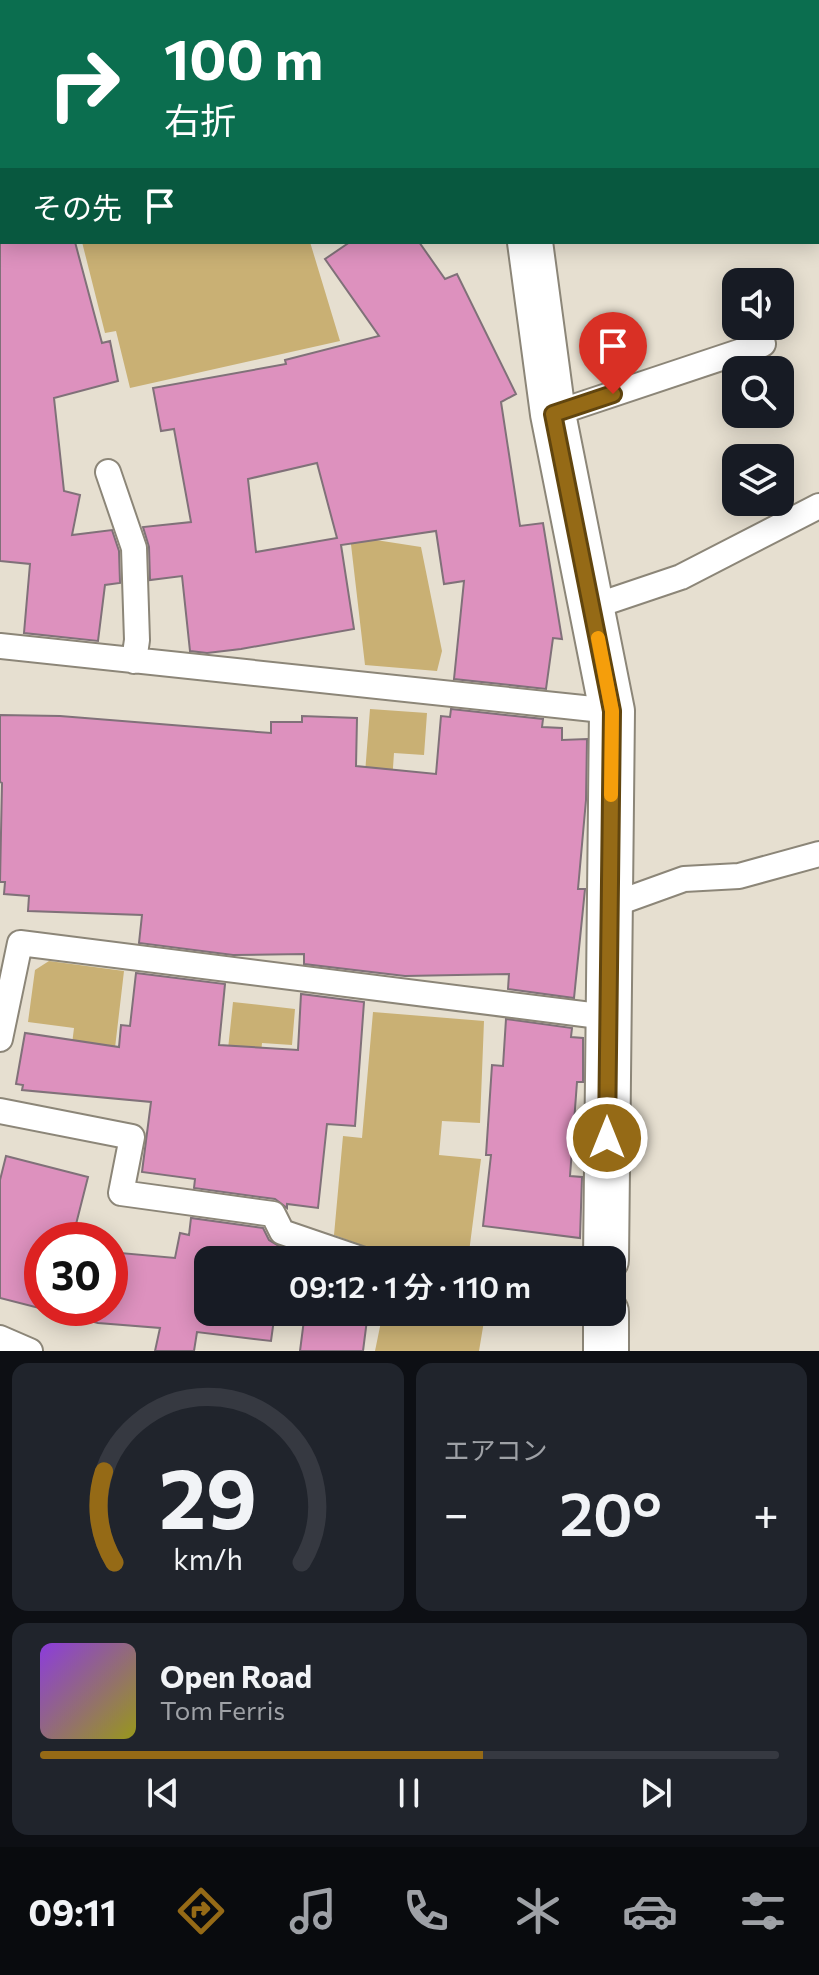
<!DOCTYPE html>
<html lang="ja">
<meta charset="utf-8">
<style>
:root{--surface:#171b24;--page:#20242c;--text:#f1f3f6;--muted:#9ea1a6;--line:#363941;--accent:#956a16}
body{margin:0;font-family:Commissioner,"Noto Sans JP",sans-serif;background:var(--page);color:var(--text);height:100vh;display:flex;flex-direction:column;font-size:30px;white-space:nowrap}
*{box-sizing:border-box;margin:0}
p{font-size:26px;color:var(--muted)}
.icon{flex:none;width:44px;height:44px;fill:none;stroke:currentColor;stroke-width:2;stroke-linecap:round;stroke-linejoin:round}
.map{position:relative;height:1351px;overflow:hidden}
.sheet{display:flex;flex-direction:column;gap:12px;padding:12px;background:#0d0f14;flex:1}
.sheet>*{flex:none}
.hud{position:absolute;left:0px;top:0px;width:820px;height:244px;box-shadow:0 4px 20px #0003;background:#0b6e4f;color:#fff;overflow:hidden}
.controls{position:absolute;left:722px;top:268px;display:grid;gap:16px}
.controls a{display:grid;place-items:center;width:72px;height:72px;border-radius:16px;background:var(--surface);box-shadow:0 4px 20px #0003;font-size:40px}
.speed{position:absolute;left:24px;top:1222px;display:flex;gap:16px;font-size:40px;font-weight:700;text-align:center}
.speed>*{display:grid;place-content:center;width:104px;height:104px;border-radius:50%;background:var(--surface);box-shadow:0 4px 20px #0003;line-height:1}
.speed .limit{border:12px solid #d22;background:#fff;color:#111}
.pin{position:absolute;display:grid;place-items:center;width:68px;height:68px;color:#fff;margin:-82px -34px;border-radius:50% 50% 50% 0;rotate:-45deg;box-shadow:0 0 8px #0007}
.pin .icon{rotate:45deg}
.me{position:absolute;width:88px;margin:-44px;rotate:0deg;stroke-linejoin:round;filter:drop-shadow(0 0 6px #0008)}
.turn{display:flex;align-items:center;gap:28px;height:168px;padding:0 32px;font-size:36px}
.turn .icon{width:104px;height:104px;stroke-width:2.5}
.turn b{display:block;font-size:56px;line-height:68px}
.then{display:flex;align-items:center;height:76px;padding:0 32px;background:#0003;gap:16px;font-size:30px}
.big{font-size:60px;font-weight:600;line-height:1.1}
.sheet .card{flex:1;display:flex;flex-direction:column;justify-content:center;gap:12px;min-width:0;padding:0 28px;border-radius:16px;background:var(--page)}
.sheet .dial{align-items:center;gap:0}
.dial svg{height:208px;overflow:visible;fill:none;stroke:var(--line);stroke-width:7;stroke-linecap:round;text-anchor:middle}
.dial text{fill:var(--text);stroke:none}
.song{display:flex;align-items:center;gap:24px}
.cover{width:96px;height:96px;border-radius:12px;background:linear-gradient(135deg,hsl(270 70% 55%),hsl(60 70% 35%))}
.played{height:8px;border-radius:4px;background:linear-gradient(90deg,var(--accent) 60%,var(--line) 60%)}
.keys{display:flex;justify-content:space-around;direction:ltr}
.heat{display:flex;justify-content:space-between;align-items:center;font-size:44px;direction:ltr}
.sheet .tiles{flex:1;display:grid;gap:12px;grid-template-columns:1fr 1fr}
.card:last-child{grid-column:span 2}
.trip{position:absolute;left:194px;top:1246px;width:432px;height:80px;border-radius:16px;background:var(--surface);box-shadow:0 4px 20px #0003;font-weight:600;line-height:80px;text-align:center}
.tab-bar{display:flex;height:128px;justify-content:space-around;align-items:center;background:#090b0e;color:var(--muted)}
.tab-bar .icon{width:56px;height:56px}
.tab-bar .active{color:var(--accent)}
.tab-bar b{font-size:36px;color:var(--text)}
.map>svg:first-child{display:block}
</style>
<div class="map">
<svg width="819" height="1351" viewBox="0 0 819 1351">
<rect width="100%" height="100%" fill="#e6dfd0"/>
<path fill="#c9b074" d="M82 242H310L340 341 130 388 116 331 105 333Z
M350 536 421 547 442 651 437 671 365 665Z
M370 709 427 713 424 755 394 753 389 826 361 825Z
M49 961 124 971 113 1065 70 1060 74 1028 28 1022 35 970Z
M233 1002 295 1009 292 1045 262 1043 255 1119 221 1115Z
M373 1012 484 1021 480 1123 442 1121 439 1155 481 1159 468 1260 386 1254 334 1235 343 1136 362 1138Z
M383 1312H472L485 1315 479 1351H375Z"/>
<path fill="#dd91be" stroke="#807179" stroke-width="2" fill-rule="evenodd" d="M0 242H75L102 343 110 341 118 381 54 398 64 491 80 495 72 535 112 530 119 551 120 583 105 585 98 641 24 633 30 564 0 561Z
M350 242H419L445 279 457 274 516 394 501 402 520 526 543 523 562 639 553 638 546 689 454 679 464 581 444 584 436 531 341 545 354 629 241 649 207 653 190 651 182 576 150 580 149 547 143 527 191 522 174 429 161 431 153 388 286 364 285 360 379 336 325 259ZM317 463 337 538 256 552 248 479Z
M451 709 543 719 542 727 562 728V740L587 739 586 800 578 889H585L574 998 508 989 509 974 405 976 304 964V954L233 955 139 943 142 915 28 911 29 896 4 894 5 882H0L2 783 0 782V715L60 716 271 733V722H302V716L357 718 356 766 436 774 441 716 450 717Z
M136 973 225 984 219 1045 298 1050 301 994 364 1002 355 1126 327 1124 318 1208 287 1204V1208L275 1199 194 1188 195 1179 142 1172 151 1102 22 1090 23 1085 16 1084 25 1033 119 1047 121 1025 130 1026Z
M506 1019 572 1028 571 1037 583 1038V1082H577L570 1176 582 1177 580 1238 483 1226 491 1155H486L492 1065 503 1066Z
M6 1156 88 1177 72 1240H42V1308H110V1252L175 1258 180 1233 189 1235 191 1218 263 1228 269 1240 282 1248 281 1260H208V1312H275L271 1341 197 1332 194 1351H155L160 1328 98 1323 0 1298V1180Z
M305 1312H368L363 1351H300Z"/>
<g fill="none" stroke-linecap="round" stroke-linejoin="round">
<defs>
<path id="lane" d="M553 414 763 344
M108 472 134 548 137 640 134 661
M592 607 681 577 819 506
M0 646 612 711
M609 906 684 879 739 876 819 854
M0 1039 20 943 607 1017
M0 1111 132 1137 121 1193 273 1214 282 1232 364 1260
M0 1338 30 1351"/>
<path id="street" d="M179 2 180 0
M616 2 623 0
M0 79 2 78
M530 242 553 414 612 711 606 1260
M606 1351V1312"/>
</defs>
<use href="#lane" stroke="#8c8678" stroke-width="28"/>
<use href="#street" stroke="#8c8678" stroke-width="48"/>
<use href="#lane" stroke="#fff" stroke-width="24"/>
<use href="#street" stroke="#fff" stroke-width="44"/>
</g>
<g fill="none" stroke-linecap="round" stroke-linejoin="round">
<defs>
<path id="route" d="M607 1138 612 711 553 414 613 394"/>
</defs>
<use href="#route" stroke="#61450e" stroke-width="20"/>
<use href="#route" stroke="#956a16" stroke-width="14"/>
<path stroke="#f59e0b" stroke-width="14" d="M598 638 612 711 611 795"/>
</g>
</svg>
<div class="controls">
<a><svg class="icon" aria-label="sound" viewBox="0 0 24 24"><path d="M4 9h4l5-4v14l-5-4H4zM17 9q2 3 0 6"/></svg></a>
<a><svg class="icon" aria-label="search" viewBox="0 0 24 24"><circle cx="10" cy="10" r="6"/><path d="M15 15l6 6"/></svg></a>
<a><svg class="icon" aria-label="layers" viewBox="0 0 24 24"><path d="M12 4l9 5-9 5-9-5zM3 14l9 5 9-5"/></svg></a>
</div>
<div class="speed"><div class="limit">30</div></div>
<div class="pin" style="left:613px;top:394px;background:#d93025"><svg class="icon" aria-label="arrive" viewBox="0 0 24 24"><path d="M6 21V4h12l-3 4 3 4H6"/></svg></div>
<svg class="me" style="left:607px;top:1138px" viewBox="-20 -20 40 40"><circle r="17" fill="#956a16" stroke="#fff" stroke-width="3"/><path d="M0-11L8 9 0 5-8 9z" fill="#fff"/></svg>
<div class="trip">09:12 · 1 分 · 110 m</div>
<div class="hud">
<div class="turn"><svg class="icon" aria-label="right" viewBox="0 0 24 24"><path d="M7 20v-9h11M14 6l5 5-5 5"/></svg><div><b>100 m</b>右折</div></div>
<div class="then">その先<svg class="icon" aria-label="arrive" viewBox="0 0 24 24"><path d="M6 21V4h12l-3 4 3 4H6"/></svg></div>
</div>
</div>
<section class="sheet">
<div class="tiles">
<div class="card dial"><svg viewBox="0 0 100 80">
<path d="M14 69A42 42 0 1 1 86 69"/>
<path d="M14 69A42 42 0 0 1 10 34" stroke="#956a16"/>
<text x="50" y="56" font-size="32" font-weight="700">29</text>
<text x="50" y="72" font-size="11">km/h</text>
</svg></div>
<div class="card"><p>エアコン</p>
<div class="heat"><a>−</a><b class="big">20°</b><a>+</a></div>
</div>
<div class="card">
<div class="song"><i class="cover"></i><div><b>Open Road</b><p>Tom Ferris</p></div></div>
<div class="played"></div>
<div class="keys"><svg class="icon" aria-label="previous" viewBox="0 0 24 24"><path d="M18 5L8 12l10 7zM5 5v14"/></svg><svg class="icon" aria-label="pause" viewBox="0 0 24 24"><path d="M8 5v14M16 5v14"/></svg><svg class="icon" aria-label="next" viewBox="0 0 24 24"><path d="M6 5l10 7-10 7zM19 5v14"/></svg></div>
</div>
</div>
</section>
<nav class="tab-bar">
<b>09:11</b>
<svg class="icon active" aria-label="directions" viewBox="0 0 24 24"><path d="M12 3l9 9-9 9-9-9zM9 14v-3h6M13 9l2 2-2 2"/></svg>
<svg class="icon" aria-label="music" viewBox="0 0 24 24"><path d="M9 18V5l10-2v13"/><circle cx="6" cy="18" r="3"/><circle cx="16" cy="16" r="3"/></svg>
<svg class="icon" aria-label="phone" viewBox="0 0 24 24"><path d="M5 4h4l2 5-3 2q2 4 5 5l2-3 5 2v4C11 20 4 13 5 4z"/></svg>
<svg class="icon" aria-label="climate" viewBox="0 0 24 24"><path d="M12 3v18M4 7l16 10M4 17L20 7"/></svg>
<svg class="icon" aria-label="car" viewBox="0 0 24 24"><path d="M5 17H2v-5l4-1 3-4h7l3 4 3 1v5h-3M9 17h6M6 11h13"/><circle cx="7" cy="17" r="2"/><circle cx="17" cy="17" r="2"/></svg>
<svg class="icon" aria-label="filters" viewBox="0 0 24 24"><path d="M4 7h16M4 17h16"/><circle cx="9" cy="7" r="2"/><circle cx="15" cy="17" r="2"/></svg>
</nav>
